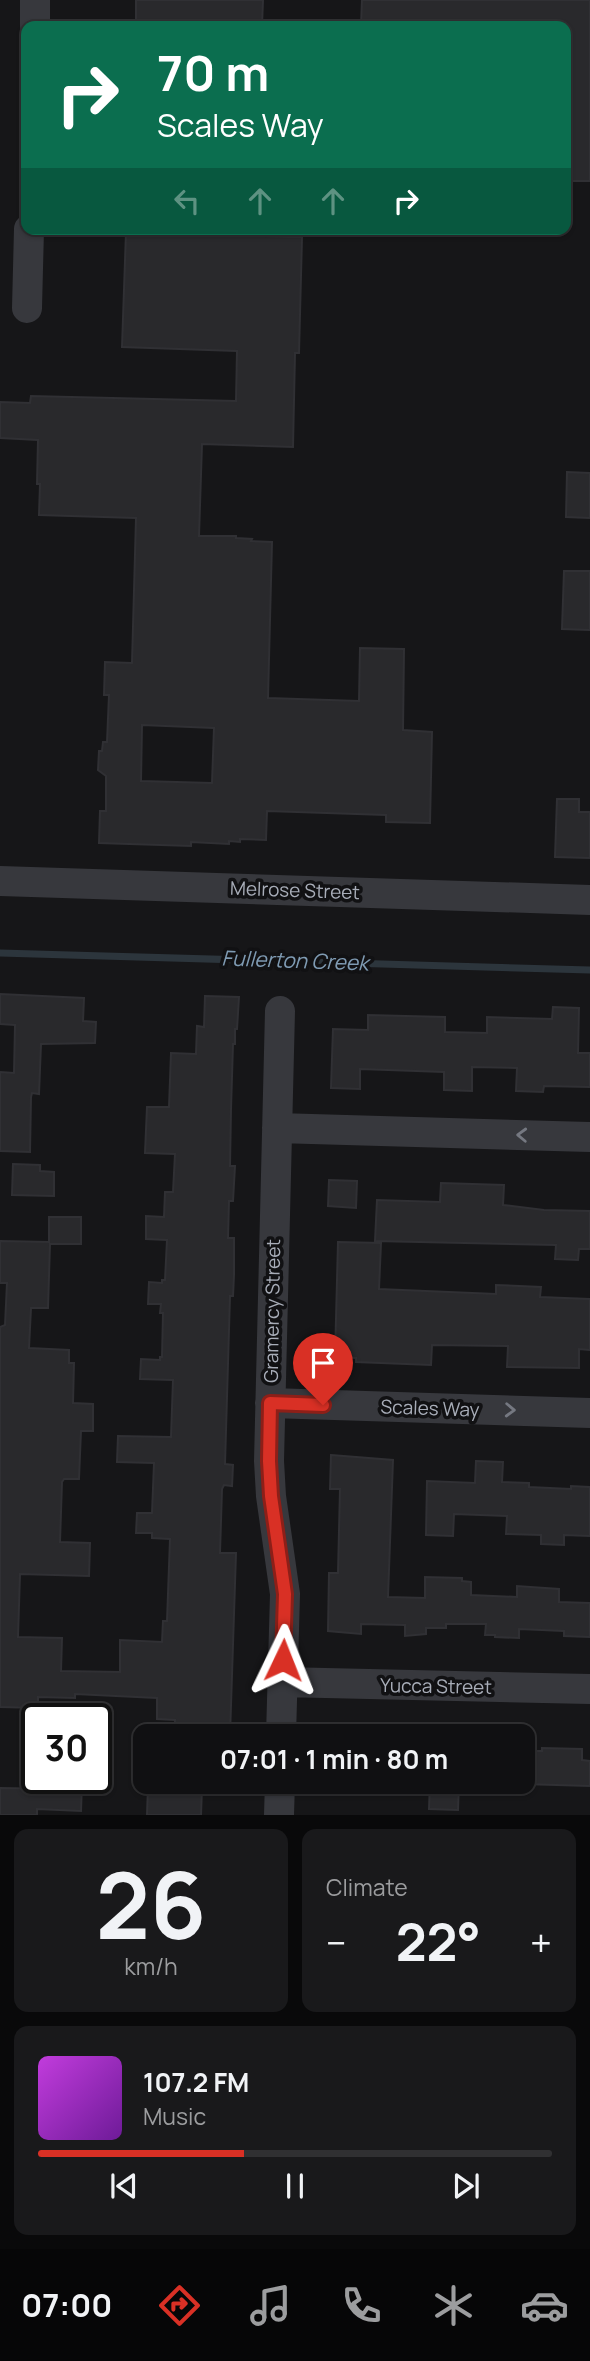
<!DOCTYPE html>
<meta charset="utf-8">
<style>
:root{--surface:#101012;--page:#19191b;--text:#f1f3f6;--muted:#9c9d9f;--line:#303032;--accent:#d93025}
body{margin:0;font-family:Manrope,sans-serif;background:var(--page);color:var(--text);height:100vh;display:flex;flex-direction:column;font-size:26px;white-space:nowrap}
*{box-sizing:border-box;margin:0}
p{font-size:23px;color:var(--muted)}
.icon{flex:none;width:38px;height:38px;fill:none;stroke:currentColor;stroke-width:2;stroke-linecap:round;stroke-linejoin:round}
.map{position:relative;height:1815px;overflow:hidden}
.sheet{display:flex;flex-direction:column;gap:14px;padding:14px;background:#09090a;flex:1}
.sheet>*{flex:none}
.top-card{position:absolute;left:21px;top:21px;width:550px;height:214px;border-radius:14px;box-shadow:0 2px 5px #0004,0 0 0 2px var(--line);background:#0b6e4f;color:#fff;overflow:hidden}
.speed{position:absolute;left:21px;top:1703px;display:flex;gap:14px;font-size:35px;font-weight:700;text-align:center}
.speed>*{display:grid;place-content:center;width:91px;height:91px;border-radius:50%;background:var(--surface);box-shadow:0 2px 5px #0004,0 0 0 2px var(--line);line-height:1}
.speed .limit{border:4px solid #111;border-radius:10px;background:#fff;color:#111}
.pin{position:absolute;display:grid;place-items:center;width:60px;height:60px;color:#fff;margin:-72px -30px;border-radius:50% 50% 50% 0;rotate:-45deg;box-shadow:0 0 7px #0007}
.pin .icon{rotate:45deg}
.me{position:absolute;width:77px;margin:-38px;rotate:2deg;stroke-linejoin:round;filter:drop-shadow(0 0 5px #0008)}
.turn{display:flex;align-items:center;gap:24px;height:147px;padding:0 21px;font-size:32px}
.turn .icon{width:91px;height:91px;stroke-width:2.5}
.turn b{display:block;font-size:49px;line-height:60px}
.lanes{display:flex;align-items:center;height:66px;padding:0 21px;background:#0003;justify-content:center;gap:35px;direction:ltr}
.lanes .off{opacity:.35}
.big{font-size:52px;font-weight:700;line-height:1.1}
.sheet .widget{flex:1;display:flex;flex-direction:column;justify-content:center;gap:10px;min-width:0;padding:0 24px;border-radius:14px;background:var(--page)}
.sheet .dial{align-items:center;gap:0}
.dial b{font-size:91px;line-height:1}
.song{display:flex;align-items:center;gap:21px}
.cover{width:84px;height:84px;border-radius:10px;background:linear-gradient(135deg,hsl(290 70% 55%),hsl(280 70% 35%))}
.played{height:7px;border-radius:4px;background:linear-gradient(90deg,var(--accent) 40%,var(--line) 40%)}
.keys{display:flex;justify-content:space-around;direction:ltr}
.heat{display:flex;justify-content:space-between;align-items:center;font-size:38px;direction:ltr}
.sheet .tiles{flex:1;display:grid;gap:14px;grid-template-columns:1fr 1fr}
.widget:last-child{grid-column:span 2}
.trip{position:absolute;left:133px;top:1724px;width:402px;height:70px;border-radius:14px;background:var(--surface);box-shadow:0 2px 5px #0004,0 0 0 2px var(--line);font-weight:700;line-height:70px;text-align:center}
.menu{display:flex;height:112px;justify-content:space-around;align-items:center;background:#060607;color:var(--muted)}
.menu .icon{width:49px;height:49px}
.menu .current{color:var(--accent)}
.menu b{font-size:32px;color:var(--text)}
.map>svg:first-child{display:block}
</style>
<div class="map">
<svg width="590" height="1815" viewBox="0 0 590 1815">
<rect width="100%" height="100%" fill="#161618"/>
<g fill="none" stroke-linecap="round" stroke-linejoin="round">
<path stroke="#2c353c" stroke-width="7" d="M0 953 590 970"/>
</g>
<path fill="#29292c" stroke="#303034" stroke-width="2" fill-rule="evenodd" d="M136 0H263L262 26H136Z
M362 0H590V181H565V26H361Z
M126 232 302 237 299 353H295L293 447 202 444 199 536H236V538L252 539 251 541 272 542 268 698 359 701 360 648 404 649 403 730 432 732 430 823 386 822V815L267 811 266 840 240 839V842L229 841V844L191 842V846L99 843 100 811H106V776L98 770 99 751H102L103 742H107L109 695H104L105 662 132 663 136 518 39 515 40 484H37L38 440 0 438V402L30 403 31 396 236 401 237 351 122 347ZM142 725 214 728 212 783 141 781Z
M567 472 590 473V518L566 517Z
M564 571H590V630L562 629Z
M557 799H579V812H590V858L555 857Z
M0 994 84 998 83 1021 96 1022 95 1043 41 1044 39 1094 32 1093 31 1097 30 1152 0 1151V1072L14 1073 15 1025 0 1024Z
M205 996 239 997 237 1029H235V1044H233L231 1109 230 1166H235L233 1201H229L228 1238H234V1275L233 1296H230L225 1464 233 1465 232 1486 224 1485 222 1489 220 1553H236L230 1736H174L175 1720 157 1719V1698L75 1694V1698L38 1697V1708L0 1707V1327L5 1325 7 1283H0V1241L49 1242V1217H81V1244H50L48 1308H31L29 1348 69 1350V1363H74L73 1403 93 1404V1431H81L79 1479H64L62 1482 60 1542 90 1543 89 1576 20 1574 18 1637 62 1638 61 1671 120 1672V1640L162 1642 163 1621H167L170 1539 152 1538V1533H136L137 1513H152L154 1463 117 1462 118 1436 171 1437 173 1380 140 1379 141 1359 160 1360V1357H162L163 1313H160L161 1304H148L149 1282 162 1283V1280H165L167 1240 146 1239V1216L164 1217 165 1192H173L175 1154 145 1153 147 1107H169L171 1053 196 1054 197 1026 204 1027Z
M553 1007 579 1008 578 1053H590V1087L544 1086 543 1092 516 1091 517 1068 472 1067V1091L444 1090V1072L360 1069V1089L331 1088 333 1029 368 1030V1015L445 1017V1032L487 1033V1017L552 1019Z
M13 1164 40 1165V1171L54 1172V1196L12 1195Z
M329 1180 357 1181 356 1208 328 1206Z
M441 1183 504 1185 503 1205 544 1210 590 1211V1249H579L578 1260 555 1259 556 1245 375 1241 377 1200 440 1202Z
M338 1242 381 1243 379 1289 496 1294V1285L541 1287 540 1297 590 1299V1350L579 1349V1368L507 1367 508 1346 432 1345 431 1365 356 1362V1358L335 1357Z
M331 1455 393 1460 388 1597 425 1598V1577L462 1578V1581L471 1582V1595L517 1597V1586L559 1589V1602L590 1603V1637L564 1636V1631L519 1629V1638L495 1637V1635H485L486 1624H446V1628H426V1634L405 1636V1625L361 1624V1634L328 1631 329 1573H338L340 1489H330Z
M476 1461 503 1462 502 1482 529 1483V1487L571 1489V1486L590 1487V1536L564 1535V1545L541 1544V1535L506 1534 507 1516 454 1514 453 1536 426 1535 427 1481 475 1483Z
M542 1748 582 1749V1760L590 1761V1786L523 1784V1751H542Z
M56 1782 82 1783 81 1811 37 1809V1815H0V1788L56 1789Z
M430 1782H459L458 1810 429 1809Z
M148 1786 202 1788 201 1815H147Z"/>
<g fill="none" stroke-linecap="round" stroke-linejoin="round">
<path stroke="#37383d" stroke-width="30" d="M35 26V0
M27 308 29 229
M0 881 590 900
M280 1011 269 1461 271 1496 285 1594 281 1736
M277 1128 590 1137
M270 1403 590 1413
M282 1682 590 1689
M279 1815 280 1782"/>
</g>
<defs><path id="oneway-chevron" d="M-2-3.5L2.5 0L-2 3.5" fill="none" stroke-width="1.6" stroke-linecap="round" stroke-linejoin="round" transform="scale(1.75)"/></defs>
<g stroke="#757881">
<use href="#oneway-chevron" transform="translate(522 1135) rotate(-178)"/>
<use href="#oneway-chevron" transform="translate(510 1410) rotate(2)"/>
</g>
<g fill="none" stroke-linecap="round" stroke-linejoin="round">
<defs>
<path id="route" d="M283 1660 285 1594 271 1496 269 1461 270 1403 323 1405"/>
</defs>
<use href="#route" stroke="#8d1f18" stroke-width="18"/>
<use href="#route" stroke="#d93025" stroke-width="12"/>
</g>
<g text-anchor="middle" stroke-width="7" stroke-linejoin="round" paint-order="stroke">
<g font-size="19" fill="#a8adb8" stroke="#111113">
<text transform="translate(295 890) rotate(2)" y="7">Melrose Street</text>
<text transform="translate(272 1311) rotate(-89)" y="7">Gramercy Street</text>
<text transform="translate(430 1408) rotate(2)" y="7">Scales Way</text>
<text transform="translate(436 1686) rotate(1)" y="7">Yucca Street</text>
</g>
<g font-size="21" font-style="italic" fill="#7f9bb3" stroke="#111113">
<text transform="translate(295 961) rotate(2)" y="7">Fullerton Creek</text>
</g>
</g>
</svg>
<div class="speed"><div class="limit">30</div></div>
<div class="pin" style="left:323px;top:1405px;background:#d93025"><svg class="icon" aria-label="arrive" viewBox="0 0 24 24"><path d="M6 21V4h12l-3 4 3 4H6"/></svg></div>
<svg class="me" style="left:283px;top:1660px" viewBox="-20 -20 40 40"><path d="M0-17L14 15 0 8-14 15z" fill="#d93025" stroke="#fff" stroke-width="4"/></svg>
<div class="trip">07:01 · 1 min · 80 m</div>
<div class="top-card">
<div class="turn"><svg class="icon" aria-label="right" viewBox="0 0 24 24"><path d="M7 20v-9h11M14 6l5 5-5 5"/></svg><div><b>70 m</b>Scales Way</div></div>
<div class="lanes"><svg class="icon off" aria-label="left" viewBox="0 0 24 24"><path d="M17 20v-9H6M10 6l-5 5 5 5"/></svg><svg class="icon off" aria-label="ahead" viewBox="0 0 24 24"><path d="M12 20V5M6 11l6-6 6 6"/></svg><svg class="icon off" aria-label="ahead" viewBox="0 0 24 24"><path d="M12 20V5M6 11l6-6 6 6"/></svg><svg class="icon" aria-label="right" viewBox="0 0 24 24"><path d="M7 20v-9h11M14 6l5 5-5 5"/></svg></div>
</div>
</div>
<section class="sheet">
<div class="tiles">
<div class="widget dial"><b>26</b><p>km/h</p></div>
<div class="widget"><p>Climate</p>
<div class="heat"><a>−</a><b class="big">22°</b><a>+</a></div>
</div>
<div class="widget">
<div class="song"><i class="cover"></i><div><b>107.2 FM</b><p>Music</p></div></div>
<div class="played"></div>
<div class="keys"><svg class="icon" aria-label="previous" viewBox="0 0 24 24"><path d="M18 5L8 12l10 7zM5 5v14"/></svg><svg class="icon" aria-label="pause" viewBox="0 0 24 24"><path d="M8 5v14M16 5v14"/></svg><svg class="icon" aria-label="next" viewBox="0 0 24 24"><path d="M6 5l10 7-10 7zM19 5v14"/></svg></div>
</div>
</div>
</section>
<nav class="menu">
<b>07:00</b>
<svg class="icon current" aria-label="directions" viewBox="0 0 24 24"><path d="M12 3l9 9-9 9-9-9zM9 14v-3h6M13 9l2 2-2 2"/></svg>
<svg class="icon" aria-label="music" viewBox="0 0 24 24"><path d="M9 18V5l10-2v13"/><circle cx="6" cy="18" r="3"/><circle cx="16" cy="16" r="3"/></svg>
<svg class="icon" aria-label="phone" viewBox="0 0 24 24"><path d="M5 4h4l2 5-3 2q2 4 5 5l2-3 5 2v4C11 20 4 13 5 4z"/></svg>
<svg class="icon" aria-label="climate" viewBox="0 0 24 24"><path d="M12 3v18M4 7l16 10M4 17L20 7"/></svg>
<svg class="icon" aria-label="car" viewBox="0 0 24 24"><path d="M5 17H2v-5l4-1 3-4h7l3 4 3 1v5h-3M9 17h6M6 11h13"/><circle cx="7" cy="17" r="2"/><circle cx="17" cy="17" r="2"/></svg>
</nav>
